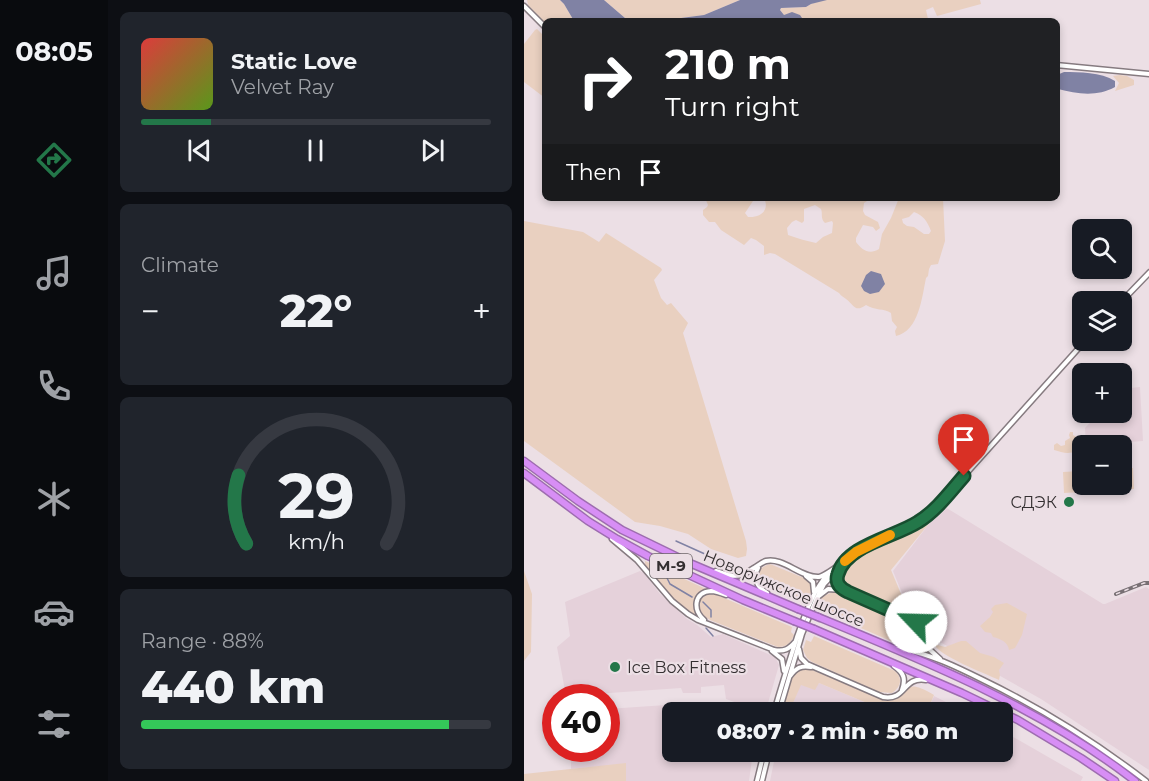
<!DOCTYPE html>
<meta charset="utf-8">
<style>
:root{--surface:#171b24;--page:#20242c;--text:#f1f3f6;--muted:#9ea1a6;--line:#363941;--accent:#237749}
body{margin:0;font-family:Montserrat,sans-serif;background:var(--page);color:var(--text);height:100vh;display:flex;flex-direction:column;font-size:22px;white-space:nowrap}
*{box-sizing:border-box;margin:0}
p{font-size:20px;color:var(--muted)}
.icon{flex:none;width:33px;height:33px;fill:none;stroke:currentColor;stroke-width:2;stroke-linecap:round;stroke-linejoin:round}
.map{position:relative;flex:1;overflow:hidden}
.panel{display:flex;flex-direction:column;gap:12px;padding:12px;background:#0d0f14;width:416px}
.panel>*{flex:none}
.banner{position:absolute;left:18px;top:18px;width:518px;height:183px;border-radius:9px;box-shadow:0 3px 9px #0003;background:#202124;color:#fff;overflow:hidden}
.controls{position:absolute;left:548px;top:219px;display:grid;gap:12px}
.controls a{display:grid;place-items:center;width:60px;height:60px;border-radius:9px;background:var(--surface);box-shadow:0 3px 9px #0003;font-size:30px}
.speed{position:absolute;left:18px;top:684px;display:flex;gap:12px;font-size:30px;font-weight:700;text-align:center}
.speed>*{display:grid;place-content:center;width:78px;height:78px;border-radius:50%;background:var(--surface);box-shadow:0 3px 9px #0003;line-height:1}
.speed .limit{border:9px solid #d22;background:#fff;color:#111}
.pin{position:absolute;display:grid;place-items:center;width:51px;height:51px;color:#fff;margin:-62px -26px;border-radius:50% 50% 50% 0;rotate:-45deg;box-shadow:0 0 6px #0007}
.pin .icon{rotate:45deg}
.me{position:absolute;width:66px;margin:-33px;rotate:294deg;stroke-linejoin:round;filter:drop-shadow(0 0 4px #0008)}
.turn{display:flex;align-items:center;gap:21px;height:126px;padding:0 24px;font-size:27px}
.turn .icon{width:78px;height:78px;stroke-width:2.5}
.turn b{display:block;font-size:42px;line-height:51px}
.then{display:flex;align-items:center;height:57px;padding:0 24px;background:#0003;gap:12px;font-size:22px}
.big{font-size:45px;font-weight:800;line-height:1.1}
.panel .tile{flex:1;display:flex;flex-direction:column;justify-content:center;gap:9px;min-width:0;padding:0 21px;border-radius:9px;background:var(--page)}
.panel .dial{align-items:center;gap:0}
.dial svg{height:156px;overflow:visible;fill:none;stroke:var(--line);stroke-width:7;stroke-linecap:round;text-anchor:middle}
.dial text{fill:var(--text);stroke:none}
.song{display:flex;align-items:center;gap:18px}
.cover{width:72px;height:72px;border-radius:9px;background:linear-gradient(135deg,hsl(0 70% 55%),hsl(90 70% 35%))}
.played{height:6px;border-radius:3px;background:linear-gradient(90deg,var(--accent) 20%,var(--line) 20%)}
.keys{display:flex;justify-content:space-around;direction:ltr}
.heat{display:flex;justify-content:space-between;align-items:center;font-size:33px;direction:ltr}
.charge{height:9px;border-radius:4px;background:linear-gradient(90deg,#34c759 88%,var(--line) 0)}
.trip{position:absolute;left:138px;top:702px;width:351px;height:60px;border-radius:9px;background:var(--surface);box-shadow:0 3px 9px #0003;font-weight:800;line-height:60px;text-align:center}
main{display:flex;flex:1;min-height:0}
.dock{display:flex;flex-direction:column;width:108px;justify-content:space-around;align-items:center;background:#090b0e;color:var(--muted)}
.dock .icon{width:42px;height:42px}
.dock .on{color:var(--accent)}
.dock b{font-size:27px;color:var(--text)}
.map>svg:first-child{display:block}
</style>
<main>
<nav class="dock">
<b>08:05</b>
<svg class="icon on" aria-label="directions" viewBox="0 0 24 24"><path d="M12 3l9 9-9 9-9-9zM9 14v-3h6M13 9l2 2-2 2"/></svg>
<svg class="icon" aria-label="music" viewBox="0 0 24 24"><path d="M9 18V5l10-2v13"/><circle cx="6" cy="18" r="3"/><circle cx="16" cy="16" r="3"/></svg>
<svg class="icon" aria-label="phone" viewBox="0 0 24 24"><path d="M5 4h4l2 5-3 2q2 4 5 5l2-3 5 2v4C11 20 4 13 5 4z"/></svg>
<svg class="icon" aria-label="climate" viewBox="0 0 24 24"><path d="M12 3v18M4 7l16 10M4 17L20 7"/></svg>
<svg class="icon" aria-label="car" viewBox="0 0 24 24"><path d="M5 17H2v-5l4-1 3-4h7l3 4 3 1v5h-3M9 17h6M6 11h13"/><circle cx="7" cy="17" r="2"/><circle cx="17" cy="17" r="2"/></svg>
<svg class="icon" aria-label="filters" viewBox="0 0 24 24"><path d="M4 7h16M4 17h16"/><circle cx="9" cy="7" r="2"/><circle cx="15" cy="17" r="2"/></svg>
</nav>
<section class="panel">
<div class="tile">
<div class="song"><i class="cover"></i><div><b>Static Love</b><p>Velvet Ray</p></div></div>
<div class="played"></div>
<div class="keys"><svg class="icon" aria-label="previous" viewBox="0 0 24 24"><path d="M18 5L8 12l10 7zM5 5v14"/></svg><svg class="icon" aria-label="pause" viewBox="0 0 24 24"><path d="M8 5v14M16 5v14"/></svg><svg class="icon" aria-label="next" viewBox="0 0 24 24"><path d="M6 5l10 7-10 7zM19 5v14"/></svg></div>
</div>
<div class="tile"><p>Climate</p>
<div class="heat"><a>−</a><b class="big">22°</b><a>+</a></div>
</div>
<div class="tile dial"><svg viewBox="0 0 100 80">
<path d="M14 69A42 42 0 1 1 86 69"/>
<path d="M14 69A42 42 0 0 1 10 34" stroke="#237749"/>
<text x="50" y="56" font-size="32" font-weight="700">29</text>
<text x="50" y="72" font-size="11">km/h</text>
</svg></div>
<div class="tile"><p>Range · 88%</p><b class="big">440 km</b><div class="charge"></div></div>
</section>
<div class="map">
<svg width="626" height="781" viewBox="0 0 626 781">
<rect width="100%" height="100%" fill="#ecdfe5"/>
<path fill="#e5d1da" d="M616 387 619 441 562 445 561 428 575 413 597 412V389Z
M421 507 579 604H581L622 587 625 589V770L517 699 409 638 406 624 384 608 369 571 408 520 415 515Z
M116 571 120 573 136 594 163 619 173 625 187 637 199 634 251 657 255 665 242 710 238 712 202 699 200 685 177 687V693H159L157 688 42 696 33 647 46 636 41 602Z
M295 683 343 703 351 709H357L360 712H265L276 685 292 686Z
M410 696 442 712H403Z
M172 703 188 707V712H148V752H229L225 781H102L101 764 47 769V749L82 748 83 709Z
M479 731 559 777 557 781H246L252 752H478Z"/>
<path fill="#e9d0c0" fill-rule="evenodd" d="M3 0H36L40 4 50 21H21V23L4 5Z
M80 0H216L180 15 134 21H122L101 18Z
M297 0H456L457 4 413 16 409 7 402 10 404 19 396 21H385L384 19 373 21H274L276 15 268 13 260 15 256 10 257 8 282 7 287 4Z
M13 29 21 37V98L0 82V44L11 30Z
M596 75 603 76 610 80V85L591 91 595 83 589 76Z
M181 198H231L221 213 224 217C227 217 230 217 233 216 241 214 245 204 239 198H348L340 203 339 211 341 215 354 222 356 228 352 231 349 227 339 225 332 238V242C338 250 345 255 355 249L358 234 367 218 375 198H419L421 241 414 264 407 265 405 269 404 276 402 278C398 297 395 331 372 336L371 331 373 327 368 321 367 313C360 308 351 311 342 305 331 313 330 305 322 299 320 297 317 296 315 293L251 254 246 253 240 255V246L232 240 227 238 220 245 197 230 191 222H185L179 215V210L183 207 184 205ZM291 205 297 209C299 214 296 218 301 223L308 221 309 223 308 233 299 237 292 243C282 241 273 238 264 235L263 228 268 222 272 220 278 223 280 221V209ZM390 212C400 216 403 221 407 231L405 234H400L390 227 383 226 379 223 378 219 385 217Z
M0 221 59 232 75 242 82 233 137 268 138 270 130 280 137 298 143 305 147 303 164 323 159 333 222 541 223 549 222 556 214 558 187 549 164 534 136 526 111 522 0 441Z
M546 432H549V435L556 439 553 451C543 455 538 452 530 450V445L533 443 537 446 541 445V441L546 438 545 435Z
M609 468 610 489 593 490V485L597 484V469Z
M556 471 557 492 540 493 539 472Z
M408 520 367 570 385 613 320 583 317 579C320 557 369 541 388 532 395 528 401 523 408 520Z
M121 561 182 589C171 596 167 603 172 616L150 600 121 565Z
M246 564 280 578 285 581 288 590 282 604 239 585 234 580C233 571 237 567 246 564Z
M0 571 8 594 7 652 0 661Z
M309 592 316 594 388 625 395 632V641L391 645 383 648 300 612 299 609 293 606 299 596Z
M184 594 193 595 268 627 267 632 270 635C267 643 263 647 254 647L186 620 180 616 175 608 177 599Z
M483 603 503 614 498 635 491 648 485 650C484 642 477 639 469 637L467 633 461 632 456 626 466 617 469 612 467 609 471 605Z
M290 636 371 671C379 678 377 687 368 693L355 692 288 662 283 658 279 650 282 640 287 642Z
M437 641H442L456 653 470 657 480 663 475 670 476 675 475 680C460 673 415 656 410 644L421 647Z
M280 668 286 669 361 701C390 701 373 673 410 695L403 712 392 709 390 712H360C355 708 349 709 343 705V703L295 683 291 690 277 685 265 712H258L269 674 277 669Z
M102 763V781H0V774Z"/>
<path fill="#8082a4" d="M36 0H80L101 18 122 21H50L40 4Z
M216 0H303L287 4 282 7 257 8 256 10 260 15 268 12 276 15 278 18 274 21H134L180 15Z
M540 72C555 72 577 72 591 81V87C573 97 553 94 534 89L533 86V75Z
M347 271 357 274 361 284 355 292 346 294 340 291 337 286 342 275Z"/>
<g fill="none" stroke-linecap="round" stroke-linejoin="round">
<path stroke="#8082a4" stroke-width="1.5" d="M152 541 212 568
M141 574 146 584 168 597
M243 580 284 597
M179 602 187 610V617
M182 628 189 636"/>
<defs>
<path id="secondary" d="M0 6 21 27
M532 65 626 74
M597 302 626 272
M88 539 113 560 148 601 164 614 174 620 250 650C260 652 265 649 271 642
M234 568C228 578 233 587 243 593
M316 568 313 581 318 589
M192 571C209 577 214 579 230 568 234 566 238 562 242 561 259 557 277 578 295 577 302 576 323 559 330 554 350 540 376 535 396 521 406 514 414 504 423 495L562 340
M282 576 289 582 290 592
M295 596 304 589 317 590 392 622 397 627 404 648 416 659
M180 620C169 611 169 592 187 591 192 591 197 593 202 595
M275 649 277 658 283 664 359 697C383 701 378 676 402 680
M378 649C406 654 433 667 459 680 517 708 571 742 622 781
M386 650C395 648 399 642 398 634
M248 651 258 659 260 671
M370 666C380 673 382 679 378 690
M266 676C272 668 277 665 287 667
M250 712C257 687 265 662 273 637 281 615 288 592 304 574
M255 712 278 634 292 600 300 584 319 564
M233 781 240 752
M238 781 245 752"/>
<path id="highway" d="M0 461 54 501 98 530 168 564 274 609
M0 473 64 521 93 539 124 556 219 600 270 621
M294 617C401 661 519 709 611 781
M290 629 438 693 494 720 557 758 591 781"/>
</defs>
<use href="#secondary" stroke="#867b80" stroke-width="7"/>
<use href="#highway" stroke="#9e6db0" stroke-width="9"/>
<use href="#secondary" stroke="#fff" stroke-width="4"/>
<use href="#highway" stroke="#d78ef5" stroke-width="6"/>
<defs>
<path id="rail" d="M592 594 620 583H626"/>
</defs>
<use href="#rail" stroke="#787074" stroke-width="4"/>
<use href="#rail" stroke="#ecdfe5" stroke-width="1.5" stroke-dasharray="4.5" stroke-linecap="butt"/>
<defs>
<path id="highway-bridge" d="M274 609 294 617
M270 621 290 629"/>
</defs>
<use href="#highway-bridge" stroke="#9e6db0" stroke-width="9" stroke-linecap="butt"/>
<use href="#highway-bridge" stroke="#d78ef5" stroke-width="6"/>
</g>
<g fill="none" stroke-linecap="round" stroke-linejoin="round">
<defs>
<path id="route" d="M392 622 324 592C316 588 311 583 314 574 322 545 371 537 394 522 412 511 426 492 440 476"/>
</defs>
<use href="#route" stroke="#174d2f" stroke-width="15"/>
<use href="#route" stroke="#237749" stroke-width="10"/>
<path stroke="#f59e0b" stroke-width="10" d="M321 561 332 552 366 535"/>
</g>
<g fill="#237749" stroke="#ecdfe5" stroke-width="2">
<circle cx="545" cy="502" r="6"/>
<circle cx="91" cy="667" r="6"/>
</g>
<g text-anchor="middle" stroke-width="4.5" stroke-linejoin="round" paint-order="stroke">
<rect fill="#ecdfe5" stroke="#6b6467" stroke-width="1.5" x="126" y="554" width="42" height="24" rx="4.5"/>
<g font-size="15" font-weight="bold" fill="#342f31">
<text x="147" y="571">М-9</text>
</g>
<g font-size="16" fill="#342f31" stroke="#ecdfe5" text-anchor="end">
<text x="533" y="508">СДЭК</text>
<text x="103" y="673" text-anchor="start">Ice Box Fitness</text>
</g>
<g font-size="16" fill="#342f31" stroke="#ecdfe5">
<text transform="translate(260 588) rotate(23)" y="6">Новорижское шоссе</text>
</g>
</g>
</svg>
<div class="controls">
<a><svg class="icon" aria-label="search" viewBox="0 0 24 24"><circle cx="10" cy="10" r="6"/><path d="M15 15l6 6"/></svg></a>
<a><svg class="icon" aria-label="layers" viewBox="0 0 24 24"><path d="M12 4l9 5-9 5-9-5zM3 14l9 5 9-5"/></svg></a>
<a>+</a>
<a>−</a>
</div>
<div class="speed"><div class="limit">40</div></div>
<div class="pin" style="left:440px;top:476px;background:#d93025"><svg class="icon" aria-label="arrive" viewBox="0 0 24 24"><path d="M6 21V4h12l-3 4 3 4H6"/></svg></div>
<svg class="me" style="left:392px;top:622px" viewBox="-20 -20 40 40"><circle r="19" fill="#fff"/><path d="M0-13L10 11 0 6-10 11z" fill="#237749"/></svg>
<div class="trip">08:07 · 2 min · 560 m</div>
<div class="banner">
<div class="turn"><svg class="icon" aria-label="right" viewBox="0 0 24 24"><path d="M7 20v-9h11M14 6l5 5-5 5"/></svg><div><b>210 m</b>Turn right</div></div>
<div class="then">Then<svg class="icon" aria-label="arrive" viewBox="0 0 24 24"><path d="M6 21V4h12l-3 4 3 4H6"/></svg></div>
</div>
</div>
</main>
